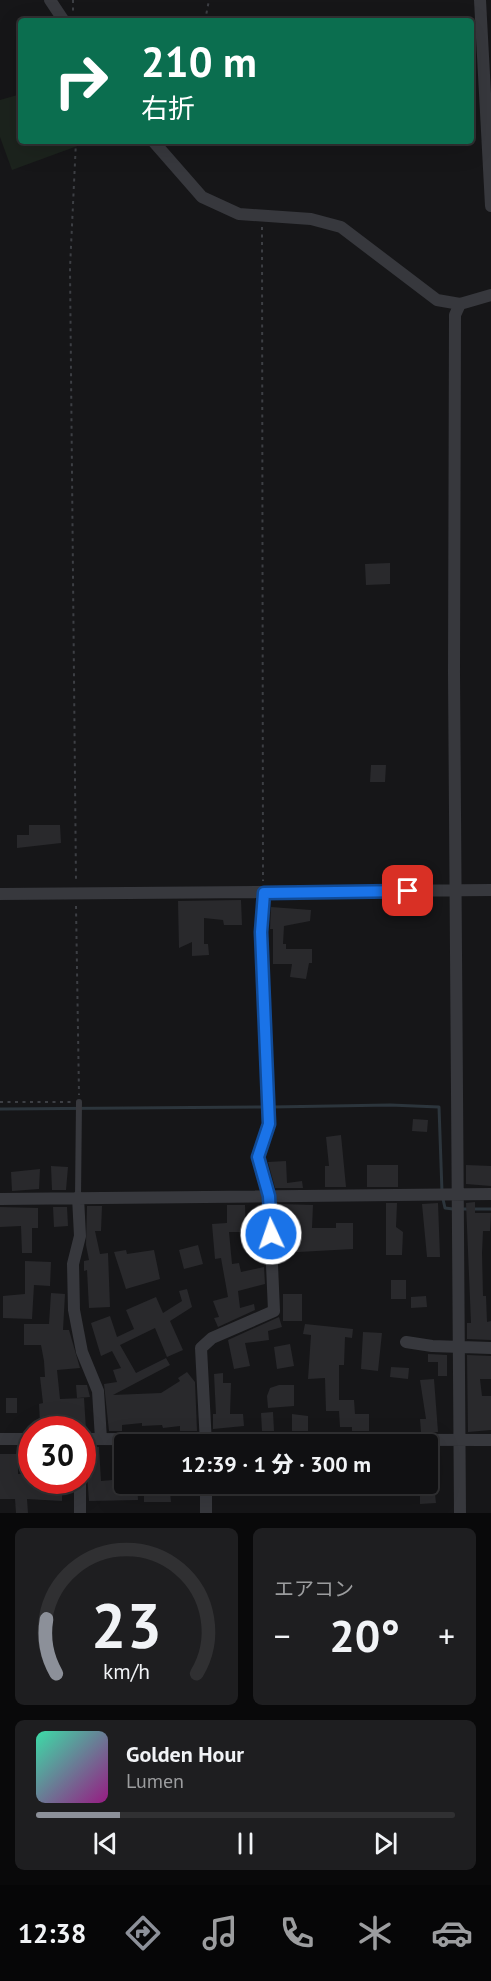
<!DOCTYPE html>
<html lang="ja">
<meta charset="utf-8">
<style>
:root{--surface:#101012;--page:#1e1e20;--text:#f1f3f6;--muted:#9c9d9f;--line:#303032;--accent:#8c9099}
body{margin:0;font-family:"PT Sans","Noto Sans JP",sans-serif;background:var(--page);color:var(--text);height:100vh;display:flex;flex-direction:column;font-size:22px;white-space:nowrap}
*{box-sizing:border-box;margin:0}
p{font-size:20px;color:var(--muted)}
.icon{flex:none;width:33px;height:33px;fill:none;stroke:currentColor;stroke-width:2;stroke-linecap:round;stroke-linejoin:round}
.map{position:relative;height:1513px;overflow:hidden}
.panel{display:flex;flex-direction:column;gap:15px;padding:15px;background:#09090a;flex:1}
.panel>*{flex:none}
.banner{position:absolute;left:18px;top:18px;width:456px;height:126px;border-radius:6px;box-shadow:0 6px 24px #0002,0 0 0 2px var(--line);background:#0b6e4f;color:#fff;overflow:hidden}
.speed{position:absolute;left:18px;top:1416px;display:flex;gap:12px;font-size:30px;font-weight:700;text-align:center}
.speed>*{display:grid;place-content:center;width:78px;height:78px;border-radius:50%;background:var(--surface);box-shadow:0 6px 24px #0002,0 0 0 2px var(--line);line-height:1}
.speed .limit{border:9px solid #d22;background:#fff;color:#111}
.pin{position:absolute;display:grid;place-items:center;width:51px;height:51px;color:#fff;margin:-26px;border-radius:12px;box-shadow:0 3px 9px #0006}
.me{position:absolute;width:66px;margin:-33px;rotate:357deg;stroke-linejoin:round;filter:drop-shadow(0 0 4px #0008)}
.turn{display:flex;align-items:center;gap:21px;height:126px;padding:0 24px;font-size:27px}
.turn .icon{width:78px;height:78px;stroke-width:2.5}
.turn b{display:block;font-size:42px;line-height:51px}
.big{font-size:45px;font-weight:800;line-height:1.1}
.panel .card{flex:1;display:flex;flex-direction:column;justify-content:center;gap:9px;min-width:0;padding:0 21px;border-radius:9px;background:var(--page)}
.panel .dial{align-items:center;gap:0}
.dial svg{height:156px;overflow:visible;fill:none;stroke:var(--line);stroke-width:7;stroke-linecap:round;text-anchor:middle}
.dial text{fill:var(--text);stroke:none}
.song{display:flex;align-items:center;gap:18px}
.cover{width:72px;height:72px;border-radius:9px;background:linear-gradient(135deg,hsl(160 70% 55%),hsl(310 70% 35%))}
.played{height:6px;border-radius:3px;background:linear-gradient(90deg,var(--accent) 20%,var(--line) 20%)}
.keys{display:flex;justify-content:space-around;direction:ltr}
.heat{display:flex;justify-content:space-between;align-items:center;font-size:33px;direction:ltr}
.panel .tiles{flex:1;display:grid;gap:15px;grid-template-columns:1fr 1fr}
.card:last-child{grid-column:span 2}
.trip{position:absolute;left:114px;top:1434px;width:324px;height:60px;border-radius:6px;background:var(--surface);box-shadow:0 6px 24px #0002,0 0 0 2px var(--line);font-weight:800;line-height:60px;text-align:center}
.tab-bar{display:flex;height:96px;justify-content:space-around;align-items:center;background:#060607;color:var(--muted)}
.tab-bar .icon{width:42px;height:42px}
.tab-bar .active{color:var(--accent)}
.tab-bar b{font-size:27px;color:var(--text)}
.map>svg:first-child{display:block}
</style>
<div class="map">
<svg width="491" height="1513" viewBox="0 0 491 1513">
<rect width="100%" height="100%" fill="#161618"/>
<path fill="#1c231d" d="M21 94V141H91L12 170 0 137V100Z"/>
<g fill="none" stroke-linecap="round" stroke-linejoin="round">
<path stroke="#2c353c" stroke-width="3" d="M272 1107 390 1105 439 1107 442 1192
M0 1109 265 1107
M443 1199 445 1208 453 1209
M460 1209H491"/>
</g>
<path fill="#29292c" d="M390 563V584L366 585 365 564Z
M371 765H386L385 782H370Z
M29 825H60L61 843 17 848V835H29Z
M241 900 242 925H224L223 920 204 918V944H208L209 955 192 956V942L179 948 178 901Z
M271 907 311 910 310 921 284 926 283 944H286V949H312V963H309L306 979 290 977 292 964H273V929H270Z
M413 1119 428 1120 427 1132 412 1131Z
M341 1135 346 1187H325V1166H329L326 1137Z
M286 1161 287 1183 302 1181 303 1188H275L268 1162Z
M367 1165H398V1187H367Z
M466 1165 491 1166V1186L466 1184Z
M51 1166 68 1167 66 1190H52Z
M40 1169 39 1189 12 1191 11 1172Z
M475 1202V1213H491L490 1231H483L482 1253 483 1296H486L487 1322 491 1321V1340L467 1339V1323H471L466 1203Z
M386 1203H397L396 1227 403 1232 402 1255H386Z
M438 1203 440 1257H427L422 1204Z
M278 1204 313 1205 312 1228H336V1223H353V1249L280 1253Z
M227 1205H245L246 1232H229L232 1264 239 1263 241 1272 264 1267 265 1284 238 1291 240 1308 254 1304 255 1310 218 1327 214 1318 219 1317 213 1301 228 1297 221 1258 215 1259 212 1224 227 1223Z
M87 1206H102L101 1231H95L100 1254 108 1253 110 1307 89 1308 87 1270 84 1271V1261L89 1260 86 1245Z
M0 1207 38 1208V1228H32V1253H22L21 1226 0 1227Z
M53 1207H67L68 1226 54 1227Z
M262 1217V1234L252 1236 250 1225 261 1223Z
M198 1245 203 1264 184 1269 179 1250Z
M126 1250 127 1254 154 1250 160 1279 126 1289 114 1252Z
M25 1261 51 1262 50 1286 34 1285 32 1319 3 1318V1296L25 1294Z
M391 1280H406V1299H391Z
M187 1289 192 1307 170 1321 183 1350 167 1357 155 1328 120 1345 136 1373 166 1358 170 1365 113 1395 161 1393 180 1381 178 1378 187 1372 195 1382 197 1431H180V1426L163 1428 162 1425 142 1426V1423L122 1425V1431H109L104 1384 117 1382 113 1370 121 1368 112 1351 101 1356 91 1323 110 1316 117 1337 134 1329 126 1310 156 1297 163 1313 182 1301 179 1291Z
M51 1293 65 1294 63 1330H69L80 1368 57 1370 60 1399 84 1398 86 1430H78V1423H40L39 1404 43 1403 40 1377H45L44 1361 41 1345H24V1324H49Z
M283 1294H302V1321H283Z
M426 1296 427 1307 411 1308V1297Z
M279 1317 282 1327 268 1331 269 1340 245 1343 250 1366 234 1369 228 1340Z
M305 1324 353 1329 352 1338 345 1337 344 1365H339V1400H354L355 1414H369V1431H352V1427H340L339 1411H326L325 1378 308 1379 311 1335 303 1334Z
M363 1332 382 1333 378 1371 361 1369Z
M290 1344 294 1366 277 1369 274 1347Z
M428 1354 447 1355V1376H438V1362H428Z
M467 1355 491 1356V1379H480L482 1396H491V1430L468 1432Z
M391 1367 409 1368 408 1379 390 1377Z
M223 1373V1383H231L230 1414H243L244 1426 213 1429V1414H216L214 1374Z
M434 1379 438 1432H421L420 1419H426L420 1380Z
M76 1385H87L90 1397 77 1398Z
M279 1385H294V1406L268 1408 267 1396 270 1388Z
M6 1398H17V1413H6Z
M273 1412 274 1431H262L261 1413Z
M292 1414 308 1416V1431H292Z
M85 1447H99L101 1481 124 1479V1484H137L138 1500 89 1501Z
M0 1454H18V1474H32V1480H62V1501L27 1499 28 1513H16L15 1499H0Z
M301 1484H331V1495L302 1494Z
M420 1484H434L436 1503 420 1504Z
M170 1492 171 1502H144V1493Z"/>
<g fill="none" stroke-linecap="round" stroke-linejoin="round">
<path stroke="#3d3f44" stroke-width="2" stroke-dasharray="3 4.5" stroke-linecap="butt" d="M73 0V15
M205 21 209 0
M76 141 70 268 76 882
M262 227 263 881
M76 906 79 1095
M0 1102H71"/>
<path stroke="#37383d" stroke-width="6" d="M78 1197 79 1102"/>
<path stroke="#37383d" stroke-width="12" d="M50 0 64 21
M480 0 491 206
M153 141 202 197 239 214 311 219 341 227 437 300 460 304 491 295
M0 894 491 890
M78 1197 80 1236 73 1264 74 1310 82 1352 98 1391 101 1439
M0 1199 491 1194
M406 1342 432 1346 491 1348
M0 1439H32
M82 1439 491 1440
M206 1444 201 1348 212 1338 274 1311 269 1196 258 1157 269 1124 261 932 264 893
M80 1480V1513
M206 1484V1513
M460 1513 454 673 455 315 460 304"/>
</g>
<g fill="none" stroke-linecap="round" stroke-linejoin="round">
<defs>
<path id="route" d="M271 1234 269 1196 258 1157 269 1124 261 932 264 893 408 891"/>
</defs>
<use href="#route" stroke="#114b97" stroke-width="15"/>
<use href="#route" stroke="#1a73e8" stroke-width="10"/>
</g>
</svg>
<div class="speed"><div class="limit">30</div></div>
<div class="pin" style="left:408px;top:891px;background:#d93025"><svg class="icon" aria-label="arrive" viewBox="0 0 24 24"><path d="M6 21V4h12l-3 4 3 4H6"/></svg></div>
<svg class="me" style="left:271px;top:1234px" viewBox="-20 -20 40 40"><circle r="17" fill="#1a73e8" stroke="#fff" stroke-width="3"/><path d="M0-11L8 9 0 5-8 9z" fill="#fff"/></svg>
<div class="trip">12:39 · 1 分 · 300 m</div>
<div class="banner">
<div class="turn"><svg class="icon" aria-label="right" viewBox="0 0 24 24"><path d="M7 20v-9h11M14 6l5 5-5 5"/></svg><div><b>210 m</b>右折</div></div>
</div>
</div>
<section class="panel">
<div class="tiles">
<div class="card dial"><svg viewBox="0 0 100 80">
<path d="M14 69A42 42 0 1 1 86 69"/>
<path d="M14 69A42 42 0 0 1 9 41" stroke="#8c9099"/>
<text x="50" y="56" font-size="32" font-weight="700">23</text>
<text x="50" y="72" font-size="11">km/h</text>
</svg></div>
<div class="card"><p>エアコン</p>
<div class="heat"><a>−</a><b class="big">20°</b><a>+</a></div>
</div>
<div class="card">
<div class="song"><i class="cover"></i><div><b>Golden Hour</b><p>Lumen</p></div></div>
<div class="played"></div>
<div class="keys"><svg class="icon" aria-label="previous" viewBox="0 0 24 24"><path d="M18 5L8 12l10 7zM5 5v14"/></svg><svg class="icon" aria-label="pause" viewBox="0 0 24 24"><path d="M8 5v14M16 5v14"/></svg><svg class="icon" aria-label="next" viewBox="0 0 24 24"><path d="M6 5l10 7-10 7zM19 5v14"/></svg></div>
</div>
</div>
</section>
<nav class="tab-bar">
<b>12:38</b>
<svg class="icon active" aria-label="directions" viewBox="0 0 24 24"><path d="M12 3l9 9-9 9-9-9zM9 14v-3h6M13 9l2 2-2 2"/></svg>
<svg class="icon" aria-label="music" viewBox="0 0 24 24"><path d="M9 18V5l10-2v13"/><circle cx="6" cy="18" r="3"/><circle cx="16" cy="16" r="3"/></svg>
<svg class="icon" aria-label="phone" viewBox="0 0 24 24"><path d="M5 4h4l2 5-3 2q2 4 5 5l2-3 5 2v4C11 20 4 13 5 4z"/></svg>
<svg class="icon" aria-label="climate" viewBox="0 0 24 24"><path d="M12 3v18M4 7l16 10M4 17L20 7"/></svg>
<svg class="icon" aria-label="car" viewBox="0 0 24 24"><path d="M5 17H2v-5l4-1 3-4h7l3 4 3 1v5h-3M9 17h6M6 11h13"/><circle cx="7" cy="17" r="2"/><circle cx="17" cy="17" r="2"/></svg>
</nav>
